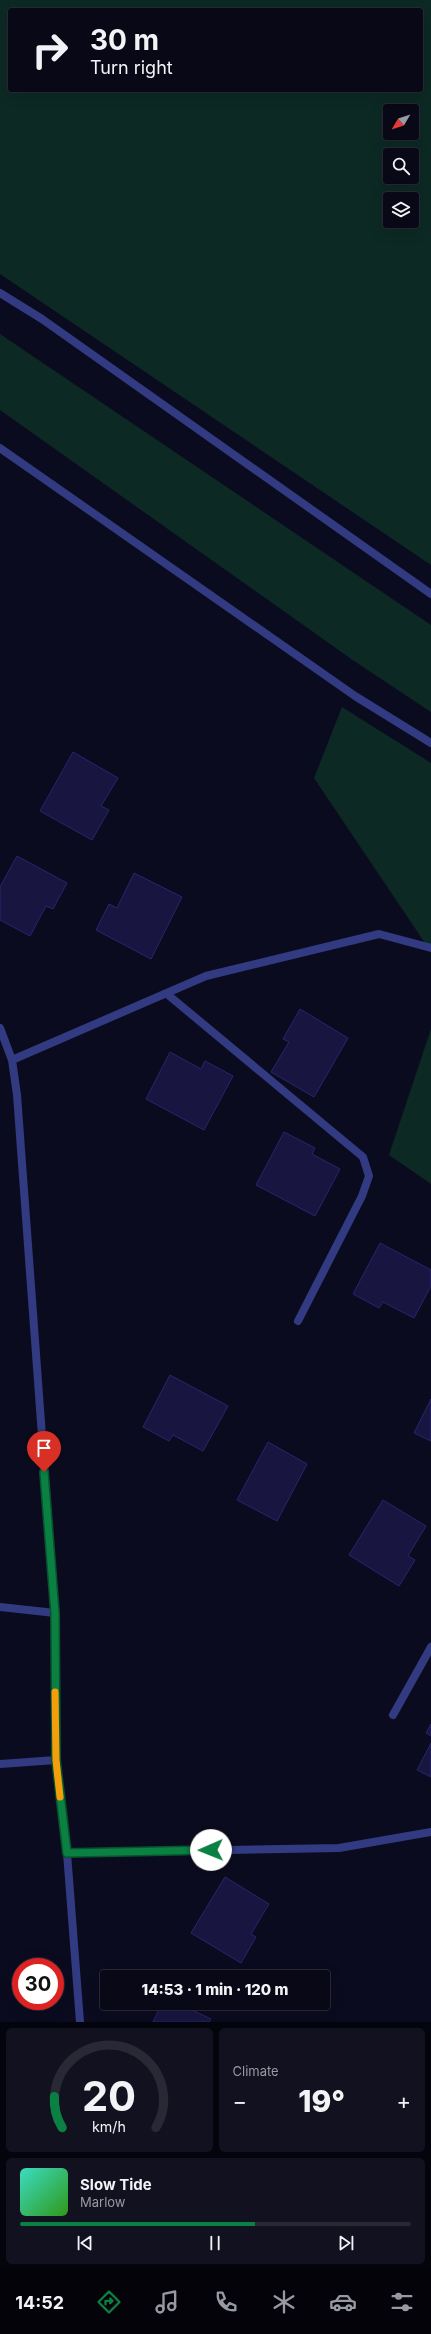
<!DOCTYPE html>
<meta charset="utf-8">
<style>
:root{--surface:#080817;--page:#111120;--text:#f1f3f6;--muted:#989aa1;--line:#292936;--accent:#0b8043}
body{margin:0;font-family:Inter,sans-serif;background:var(--page);color:var(--text);height:100vh;display:flex;flex-direction:column;font-size:15px;white-space:nowrap}
*{box-sizing:border-box;margin:0}
p{font-size:13px;color:var(--muted)}
.icon{flex:none;width:22px;height:22px;fill:none;stroke:currentColor;stroke-width:2;stroke-linecap:round;stroke-linejoin:round}
.map{position:relative;height:2022px;overflow:hidden}
.panel{display:flex;flex-direction:column;gap:6px;padding:6px;background:#04040d;flex:1}
.panel>*{flex:none}
.banner{position:absolute;left:8px;top:8px;width:415px;height:84px;border-radius:4px;box-shadow:0 4px 16px #0002,0 0 0 1px var(--line);background:#080817;color:var(--text);overflow:hidden}
.needle{width:26px;rotate:231deg}
.tools{position:absolute;left:383px;top:104px;display:grid;gap:8px}
.tools a{display:grid;place-items:center;width:36px;height:36px;border-radius:4px;background:var(--surface);box-shadow:0 4px 16px #0002,0 0 0 1px var(--line);font-size:20px}
.speed{position:absolute;left:12px;top:1958px;display:flex;gap:8px;font-size:20px;font-weight:700;text-align:center}
.speed>*{display:grid;place-content:center;width:52px;height:52px;border-radius:50%;background:var(--surface);box-shadow:0 4px 16px #0002,0 0 0 1px var(--line);line-height:1}
.speed .limit{border:6px solid #d22;background:#fff;color:#111}
.pin{position:absolute;display:grid;place-items:center;width:34px;height:34px;color:#fff;margin:-41px -17px;border-radius:50% 50% 50% 0;rotate:-45deg;box-shadow:0 0 4px #0007}
.pin .icon{rotate:45deg}
.me{position:absolute;width:44px;margin:-22px;rotate:269deg;stroke-linejoin:round;filter:drop-shadow(0 0 3px #0008)}
.turn{display:flex;align-items:center;gap:14px;height:84px;padding:0 16px;font-size:18px}
.turn .icon{width:52px;height:52px;stroke-width:2.5}
.turn b{display:block;font-size:28px;line-height:34px}
.big{font-size:30px;font-weight:800;line-height:1.1}
.panel .tile{flex:1;display:flex;flex-direction:column;justify-content:center;gap:6px;min-width:0;padding:0 14px;border-radius:6px;background:var(--page)}
.panel .dial{align-items:center;gap:0}
.dial svg{height:104px;overflow:visible;fill:none;stroke:var(--line);stroke-width:7;stroke-linecap:round;text-anchor:middle}
.dial text{fill:var(--text);stroke:none}
.song{display:flex;align-items:center;gap:12px}
.cover{width:48px;height:48px;border-radius:6px;background:linear-gradient(135deg,hsl(170 70% 55%),hsl(110 70% 35%))}
.played{height:4px;border-radius:2px;background:linear-gradient(90deg,var(--accent) 60%,var(--line) 60%)}
.keys{display:flex;justify-content:space-around;direction:ltr}
.heat{display:flex;justify-content:space-between;align-items:center;font-size:22px;direction:ltr}
.panel .tiles{flex:1;display:grid;gap:6px;grid-template-columns:1fr 1fr}
.tile:last-child{grid-column:span 2}
.trip{position:absolute;left:100px;top:1970px;width:230px;height:40px;border-radius:4px;background:var(--surface);box-shadow:0 4px 16px #0002,0 0 0 1px var(--line);font-weight:800;line-height:40px;text-align:center}
.tabs{display:flex;height:64px;justify-content:space-around;align-items:center;background:#030309;color:var(--muted)}
.tabs .icon{width:28px;height:28px}
.tabs .active{color:var(--accent)}
.tabs b{font-size:18px;color:var(--text)}
.map>svg:first-child{display:block}
</style>
<div class="map">
<svg width="431" height="2022" viewBox="0 0 431 2022">
<rect width="100%" height="100%" fill="#0b0b1f"/>
<path fill="#0d2924" fill-rule="evenodd" d="M0 0H431V565L0 274ZM10 10H421V90H10ZM390 111H412V133H390ZM390 155H412V177H390ZM390 199H412V221H390Z
M0 334 431 625V712L354 661 0 410Z
M342 707 431 763V952L314 778Z
M431 1029V1184L389 1155Z"/>
<path fill="#181541" stroke="#29256f" d="M73 752 118 778 101 806 109 810 92 840 40 811Z
M17 856 67 883 53 909 46 906 30 936 0 920V887Z
M134 873 182 897 151 959 96 930 109 904 117 908Z
M300 1009 348 1038 314 1097 271 1072 289 1042 283 1039Z
M170 1052 201 1069 205 1061 233 1076 204 1130 146 1099Z
M284 1132 315 1148 312 1154 340 1169 315 1216 256 1185Z
M380 1243 431 1270V1286L414 1318 383 1302 379 1308 353 1294Z
M170 1375 228 1406 203 1451 173 1435 169 1441 143 1427Z
M431 1399V1441L414 1433Z
M268 1442 307 1464 277 1521 237 1500Z
M383 1500 426 1526 408 1556 415 1560 399 1586 349 1555Z
M431 1724V1736L426 1733Z
M431 1743V1777L417 1770Z
M225 1877 269 1904 251 1934 256 1937 241 1963 191 1933Z
M162 2003H177L211 2019 209 2022H153Z"/>
<g fill="none" stroke-linecap="round" stroke-linejoin="round">
<path stroke="#323b82" stroke-width="8" d="M0 448 355 696 431 743"/>
<path stroke="#323b82" stroke-width="8" d="M167 994 363 1157 369 1176 362 1196 298 1321
M0 1028 12 1060 17 1095 55 1613 56 1760 67 1853 80 2022
M12 1060 206 976 379 934 431 948
M0 1607 55 1613
M393 1715 431 1647
M0 1764 56 1760
M67 1853 339 1848 431 1832"/>
<path stroke="#323b82" stroke-width="8" d="M0 293 42 319 431 594"/>
</g>
<g fill="none" stroke-linecap="round" stroke-linejoin="round">
<defs>
<path id="route" d="M44 1472 55 1613 56 1760 67 1853 211 1850"/>
</defs>
<use href="#route" stroke="#07532c" stroke-width="10"/>
<use href="#route" stroke="#0b8043" stroke-width="7"/>
<path stroke="#f59e0b" stroke-width="7" d="M55 1692 56 1760 60 1797"/>
</g>
</svg>
<div class="tools">
<a><svg class="needle" viewBox="-14 -14 28 28"><path d="M0-13l5 13h-10z" fill="#e53935"/><path d="M0 13l5-13h-10z" fill="#989aa1"/></svg></a>
<a><svg class="icon" aria-label="search" viewBox="0 0 24 24"><circle cx="10" cy="10" r="6"/><path d="M15 15l6 6"/></svg></a>
<a><svg class="icon" aria-label="layers" viewBox="0 0 24 24"><path d="M12 4l9 5-9 5-9-5zM3 14l9 5 9-5"/></svg></a>
</div>
<div class="speed"><div class="limit">30</div></div>
<div class="pin" style="left:44px;top:1472px;background:#d93025"><svg class="icon" aria-label="arrive" viewBox="0 0 24 24"><path d="M6 21V4h12l-3 4 3 4H6"/></svg></div>
<svg class="me" style="left:211px;top:1850px" viewBox="-20 -20 40 40"><circle r="19" fill="#fff"/><path d="M0-13L10 11 0 6-10 11z" fill="#0b8043"/></svg>
<div class="trip">14:53 · 1 min · 120 m</div>
<div class="banner">
<div class="turn"><svg class="icon" aria-label="right" viewBox="0 0 24 24"><path d="M7 20v-9h11M14 6l5 5-5 5"/></svg><div><b>30 m</b>Turn right</div></div>
</div>
</div>
<section class="panel">
<div class="tiles">
<div class="tile dial"><svg viewBox="0 0 100 80">
<path d="M14 69A42 42 0 1 1 86 69"/>
<path d="M14 69A42 42 0 0 1 8 45" stroke="#0b8043"/>
<text x="50" y="56" font-size="32" font-weight="700">20</text>
<text x="50" y="72" font-size="11">km/h</text>
</svg></div>
<div class="tile"><p>Climate</p>
<div class="heat"><a>−</a><b class="big">19°</b><a>+</a></div>
</div>
<div class="tile">
<div class="song"><i class="cover"></i><div><b>Slow Tide</b><p>Marlow</p></div></div>
<div class="played"></div>
<div class="keys"><svg class="icon" aria-label="previous" viewBox="0 0 24 24"><path d="M18 5L8 12l10 7zM5 5v14"/></svg><svg class="icon" aria-label="pause" viewBox="0 0 24 24"><path d="M8 5v14M16 5v14"/></svg><svg class="icon" aria-label="next" viewBox="0 0 24 24"><path d="M6 5l10 7-10 7zM19 5v14"/></svg></div>
</div>
</div>
</section>
<nav class="tabs">
<b>14:52</b>
<svg class="icon active" aria-label="directions" viewBox="0 0 24 24"><path d="M12 3l9 9-9 9-9-9zM9 14v-3h6M13 9l2 2-2 2"/></svg>
<svg class="icon" aria-label="music" viewBox="0 0 24 24"><path d="M9 18V5l10-2v13"/><circle cx="6" cy="18" r="3"/><circle cx="16" cy="16" r="3"/></svg>
<svg class="icon" aria-label="phone" viewBox="0 0 24 24"><path d="M5 4h4l2 5-3 2q2 4 5 5l2-3 5 2v4C11 20 4 13 5 4z"/></svg>
<svg class="icon" aria-label="climate" viewBox="0 0 24 24"><path d="M12 3v18M4 7l16 10M4 17L20 7"/></svg>
<svg class="icon" aria-label="car" viewBox="0 0 24 24"><path d="M5 17H2v-5l4-1 3-4h7l3 4 3 1v5h-3M9 17h6M6 11h13"/><circle cx="7" cy="17" r="2"/><circle cx="17" cy="17" r="2"/></svg>
<svg class="icon" aria-label="filters" viewBox="0 0 24 24"><path d="M4 7h16M4 17h16"/><circle cx="9" cy="7" r="2"/><circle cx="15" cy="17" r="2"/></svg>
</nav>
